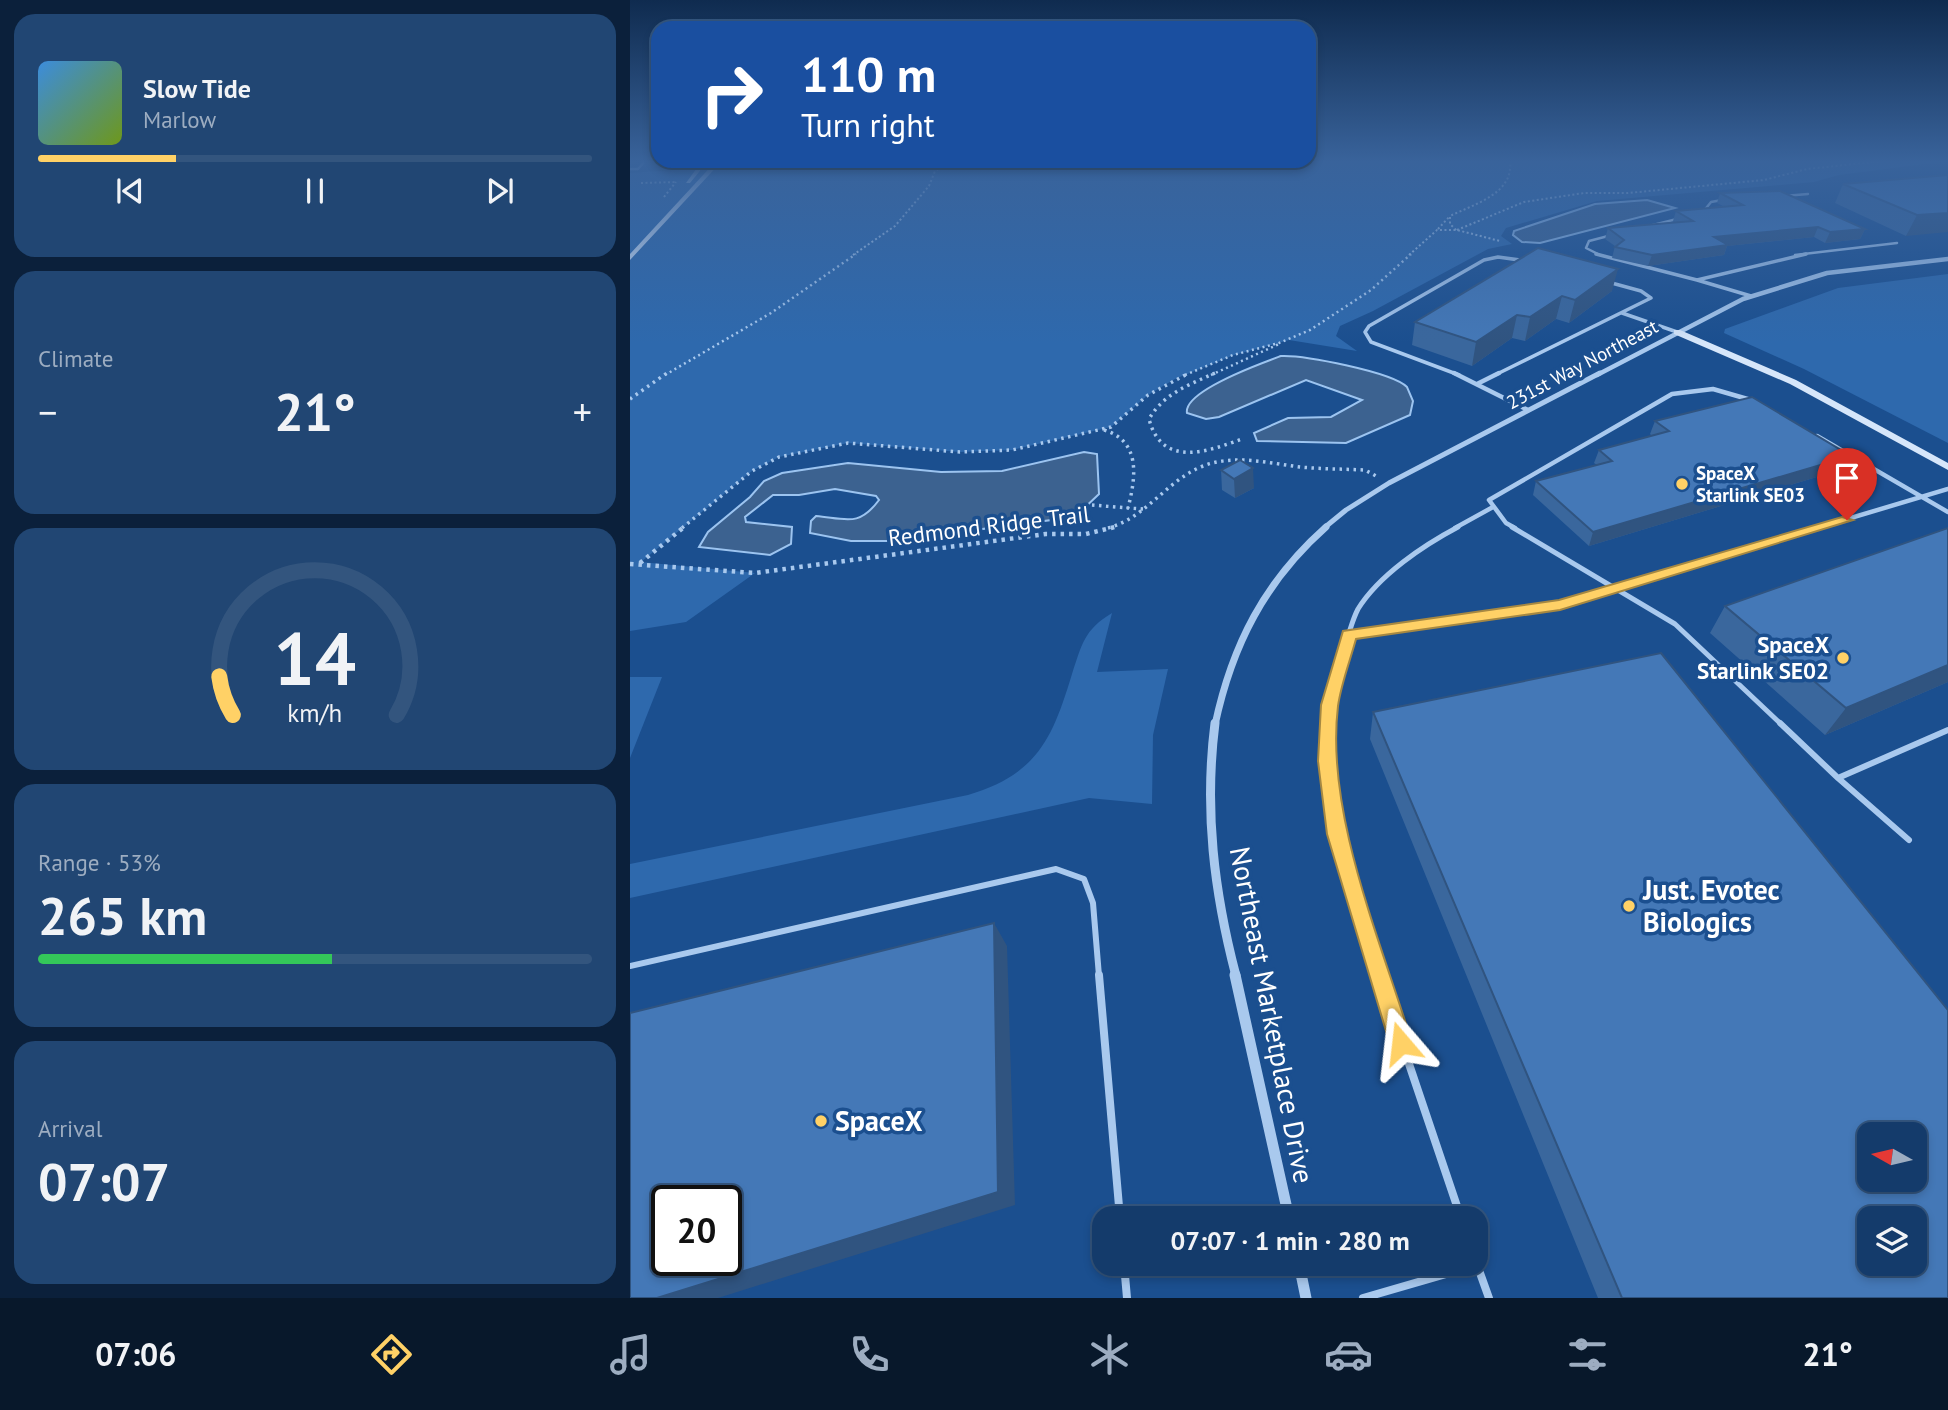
<!DOCTYPE html>
<meta charset="utf-8">
<style>
:root{--surface:#143b6b;--page:#214673;--text:#f1f3f6;--muted:#9dadc1;--line:#33557e;--accent:#ffd166}
body{margin:0;font-family:"PT Sans",sans-serif;background:var(--page);color:var(--text);height:100vh;display:flex;flex-direction:column;font-size:26px;white-space:nowrap}
*{box-sizing:border-box;margin:0}
p{font-size:23px;color:var(--muted)}
.icon{flex:none;width:38px;height:38px;fill:none;stroke:currentColor;stroke-width:2;stroke-linecap:round;stroke-linejoin:round}
.map{position:relative;flex:1;overflow:hidden}
.drawer{display:flex;flex-direction:column;gap:14px;padding:14px;background:#0b203b;width:630px}
.drawer>*{flex:none}
.hud{position:absolute;left:21px;top:21px;width:665px;height:147px;border-radius:21px;box-shadow:0 4px 10px #0003,0 0 0 2px var(--line);background:#1a4fa0;color:#fff;overflow:hidden}
.needle{width:46px;rotate:278deg}
.buttons{position:absolute;left:1227px;top:1122px;display:grid;gap:14px}
.buttons a{display:grid;place-items:center;width:70px;height:70px;border-radius:14px;background:var(--surface);box-shadow:0 4px 10px #0003,0 0 0 2px var(--line);font-size:35px}
.speed{position:absolute;left:21px;top:1185px;display:flex;gap:14px;font-size:35px;font-weight:700;text-align:center}
.speed>*{display:grid;place-content:center;width:91px;height:91px;border-radius:50%;background:var(--surface);box-shadow:0 4px 10px #0003,0 0 0 2px var(--line);line-height:1}
.speed .limit{border:4px solid #111;border-radius:10px;background:#fff;color:#111}
.pin{position:absolute;display:grid;place-items:center;width:60px;height:60px;color:#fff;margin:-72px -30px;border-radius:50% 50% 50% 0;rotate:-45deg;box-shadow:0 0 7px #0007}
.pin .icon{rotate:45deg}
.me{position:absolute;width:77px;margin:-38px;rotate:343deg;stroke-linejoin:round;filter:drop-shadow(0 0 5px #0008)}
.turn{display:flex;align-items:center;gap:24px;height:147px;padding:0 35px;font-size:32px}
.turn .icon{width:91px;height:91px;stroke-width:2.5}
.turn b{display:block;font-size:49px;line-height:60px}
.big{font-size:52px;font-weight:700;line-height:1.1}
.drawer .widget{flex:1;display:flex;flex-direction:column;justify-content:center;gap:10px;min-width:0;padding:0 24px;border-radius:21px;background:var(--page)}
.drawer .dial{align-items:center;gap:0}
.dial svg{height:182px;overflow:visible;fill:none;stroke:var(--line);stroke-width:7;stroke-linecap:round;text-anchor:middle}
.dial text{fill:var(--text);stroke:none}
.song{display:flex;align-items:center;gap:21px}
.cover{width:84px;height:84px;border-radius:10px;background:linear-gradient(135deg,hsl(210 70% 55%),hsl(80 70% 35%))}
.played{height:7px;border-radius:4px;background:linear-gradient(90deg,var(--accent) 25%,var(--line) 25%)}
.keys{display:flex;justify-content:space-around;direction:ltr}
.heat{display:flex;justify-content:space-between;align-items:center;font-size:38px;direction:ltr}
.charge{height:10px;border-radius:5px;background:linear-gradient(90deg,#34c759 53%,var(--line) 0)}
.trip{position:absolute;left:462px;top:1206px;width:396px;height:70px;border-radius:21px;background:var(--surface);box-shadow:0 4px 10px #0003,0 0 0 2px var(--line);font-weight:700;line-height:70px;text-align:center}
.tabs{display:flex;height:112px;justify-content:space-around;align-items:center;background:#08182b;color:var(--muted)}
.tabs .icon{width:49px;height:49px}
.tabs .current{color:var(--accent)}
.tabs b{font-size:32px;color:var(--text)}
main{display:flex;flex:1;min-height:0}
.map>svg:first-child{display:block}
</style>
<main>
<section class="drawer">
<div class="widget">
<div class="song"><i class="cover"></i><div><b>Slow Tide</b><p>Marlow</p></div></div>
<div class="played"></div>
<div class="keys"><svg class="icon" aria-label="previous" viewBox="0 0 24 24"><path d="M18 5L8 12l10 7zM5 5v14"/></svg><svg class="icon" aria-label="pause" viewBox="0 0 24 24"><path d="M8 5v14M16 5v14"/></svg><svg class="icon" aria-label="next" viewBox="0 0 24 24"><path d="M6 5l10 7-10 7zM19 5v14"/></svg></div>
</div>
<div class="widget"><p>Climate</p>
<div class="heat"><a>−</a><b class="big">21°</b><a>+</a></div>
</div>
<div class="widget dial"><svg viewBox="0 0 100 80">
<path d="M14 69A42 42 0 1 1 86 69"/>
<path d="M14 69A42 42 0 0 1 8 52" stroke="#ffd166"/>
<text x="50" y="56" font-size="32" font-weight="700">14</text>
<text x="50" y="72" font-size="11">km/h</text>
</svg></div>
<div class="widget"><p>Range · 53%</p><b class="big">265 km</b><div class="charge"></div></div>
<div class="widget"><p>Arrival</p><b class="big">07:07</b></div>
</section>
<div class="map">
<svg width="1318" height="1298" viewBox="0 0 1318 1298">
<rect width="100%" height="100%" fill="#1b4f8f"/>
<path fill="#2e69ad" d="M110 161H1318L1209 175 1184 182 967 201 876 228 871 236 882 244 858 249 743 311 710 326 706 336 727 351 659 340 604 355 545 379 518 395 481 427 382 450 330 452 218 443 149 457 122 471 11 562 125 573 56 622 0 631V173L83 167Z
M1318 274V443L1174 369 1094 333 1095 329 1208 288Z
M482 613 467 672 538 669 523 735 522 804 459 798 0 898V864L338 795C407 774 422 740 442 674 452 644 454 630 482 613Z
M0 677H32L0 758Z"/>
<path fill="#3c6290" stroke="#9cc4f0" stroke-width="2" d="M1017 200 1045 208 910 243 892 242 883 235 884 231 965 204Z
M651 356C674 355 762 372 777 387L783 401 780 415 716 443 627 441 624 433 658 418 701 417 732 400 676 380 589 417 576 419 557 413C553 391 632 363 651 356Z
M454 452 467 454 469 494 450 512 437 518 260 541H221L180 533 181 521 186 516C217 519 229 527 249 500L246 496 205 489 169 495H143L115 517 116 522 162 527 161 544 140 555 69 547 78 532 120 497 134 481 152 473 218 463 311 472 372 471Z"/>
<g fill="none" stroke-linecap="round" stroke-linejoin="round">
<path stroke="#a9c9ee" stroke-width="2" stroke-dasharray="2 2.5" stroke-linecap="butt" d="M11 183 47 182
M34 197 46 182
M808 229 820 216
M826 230 820 224V216C844 204 884 194 880 161
M827 230 894 202 954 193H998L1134 180 1177 169 1252 161
M223 255 265 226 299 186 305 171 323 161
M779 255 807 230H827L870 241"/>
<path stroke="#a9c9ee" stroke-width="2.5" stroke-dasharray="2 3.5" stroke-linecap="butt" d="M963 358 1011 333
M35 375 141 313 226 254
M555 375 603 355 649 343 680 330 741 290 781 254
M581 375 649 344"/>
<path stroke="#a9c9ee" stroke-width="3.5" stroke-dasharray="2.5 4.5" stroke-linecap="butt" d="M585 373C559 385 534 393 519 419 532 469 579 451 612 439
M0 399 37 373
M474 430C511 441 506 477 498 508L513 509
M462 505 498 508
M52 528 122 471 149 457 218 443 330 452 382 450 481 427 518 395 559 373
M478 528C516 518 537 480 573 466 604 454 638 463 670 467 691 469 713 469 735 470L746 476"/>
<path stroke="#a9c9ee" stroke-width="4.5" stroke-dasharray="3.5 5" stroke-linecap="butt" d="M10 563 54 527
M0 564 125 573 416 534H456L485 527"/>
<path stroke="#a9c9ee" stroke-width="2.5" d="M0 169H8L15 161
M1154 196 1178 194
M1073 212 1081 202 1092 200
M1019 226 1047 219
M970 255 956 248 959 241 982 235
M1165 255 1267 243"/>
<path stroke="#a9c9ee" stroke-width="3.5" d="M966 254 1067 280
M1121 296 1067 280 1176 254
M992 313 1047 332
M829 375 741 342 735 332 739 326 854 260 868 257 897 261
M865 375 1021 298 1011 291 978 282"/>
<path stroke="#a9c9ee" stroke-width="4.5" d="M824 373 898 410
M847 384 869 373
M1187 436 1318 512
M825 528 863 507
M885 528 876 523 859 500 1042 394 1083 389 1121 400
M1187 528 1318 489"/>
<path stroke="#a9c9ee" stroke-width="5" d="M882 527 1045 624 1152 725
M719 635 930 605 1192 527
M699 725C700 703 718 628 728 609 749 575 794 545 828 527"/>
<path stroke="#a9c9ee" stroke-width="6" d="M699 723C694 812 725 893 750 976
M1150 723 1208 778 1318 730
M1208 778 1279 840
M0 966 426 869 454 879 463 903 469 976"/>
<path stroke="#a9c9ee" stroke-width="8" d="M469 975 490 1218
M749 975 831 1218
M845 1259 859 1298
M494 1264 497 1298
M733 1298 847 1265"/>
<path stroke="#a9c9ee" stroke-width="4.5" d="M967 375 1113 299 1197 273 1318 259"/>
<path stroke="#a9c9ee" stroke-width="5" d="M694 528 716 510 759 483 970 373"/>
<path stroke="#a9c9ee" stroke-width="7" d="M585 725C602 645 635 581 696 527"/>
<path stroke="#a9c9ee" stroke-width="9" d="M585 723C574 810 584 892 606 976"/>
<path stroke="#a9c9ee" stroke-width="11" d="M605 975 659 1218
M669 1264 676 1298"/>
<path fill="#d6e6fa" fill-rule="evenodd" d="M72 161H78L60 183H56Z
M86 161H92L0 260V254Z
M1044 330H1050L1166 380 1318 463V470L1160 384 1044 334Z"/>
</g>
<path fill="#3a679d" d="M1318 175 1276 236 1205 203 1213 184Z
M1090 193 1235 229 1230 239 1195 243 1184 237 1097 246 1094 255 1018 266 982 258 985 246 975 239 978 228 1045 222 1043 221 1046 211 1093 206 1087 203Z
M908 248 982 291 939 323 926 319 895 341 882 338 842 366 782 345 785 322Z
M1025 421 1213 469 959 546 903 495 906 481 967 465 964 463 969 450 1022 436 1020 434Z
M591 470 624 488 605 498 592 490Z
M1095 606 1318 682 1195 735 1080 633Z
M743 712 1318 1298H968L740 739Z"/>
<path fill="#305480" d="M0 161H8L5 163 0 164Z
M1318 213V232L1276 236 1287 215Z
M1188 227 1184 237 1097 246 1094 255 1018 266 1022 255 1084 237Z
M1235 229 1230 239 1195 243 1200 232Z
M988 269 982 291 939 323 945 300Z
M932 296 926 319 895 341 900 317Z
M887 315 882 338 842 366 846 342Z
M1221 456 1213 469 959 546 963 532Z
M623 468 624 488 605 498 604 479Z
M1318 665V682L1195 735 1216 708Z
M364 923 377 946 385 1205 88 1298H27Z"/>
<path fill="#4478b7" stroke="#305480" stroke-width="2" fill-rule="evenodd" d="M1318 175V213L1287 215 1213 184Z
M1150 191 1235 229 1200 232 1188 227 1084 237 1098 245 1022 255 985 247 994 240 978 228 1063 221 1046 211 1113 205 1090 193Z
M908 248 988 269 945 300 932 296 900 317 887 315 846 342 785 322Z
M1122 397 1221 456 963 532 906 481 982 461 969 450 1039 431 1025 421Z
M610 460 623 468 604 479 591 470Z
M1318 528V665L1216 708 1095 606Z
M1031 653 1318 1010V1298H992L743 712ZM1239 1134H1284V1180H1239ZM1239 1218H1284V1264H1239Z
M364 923 368 1192 27 1298H0V1013ZM37 1200H96V1260H37Z"/>
<linearGradient id="sky" x2="0" y2="1"><stop stop-color="#0f2b4f"/><stop offset="0.47" stop-color="#39639b"/><stop offset="1" stop-color="#39639b" stop-opacity="0"/></linearGradient>
<rect width="1318" height="343" fill="url(#sky)"/>
<path fill="#ffd166" stroke="#a68842" stroke-width="2" d="M1212 517 1223 520 930 610 726 639C720 661 711 684 708 706 695 813 751 941 782 1043L779 1051 771 1055 762 1051 697 834 688 761 691 705 713 631 929 600Z"/>
<g fill="#ffd166" stroke="#1b4f8f" stroke-width="2.5">
<circle cx="1052" cy="484" r="7"/>
<circle cx="1213" cy="658" r="7"/>
<circle cx="999" cy="906" r="7"/>
<circle cx="191" cy="1121" r="7"/>
</g>
<g text-anchor="middle" stroke-width="7" stroke-linejoin="round" paint-order="stroke">
<g font-size="19" fill="#fff" stroke="#1b4f8f">
<text transform="translate(952 364) rotate(-28)" y="7">231st Way Northeast</text>
</g>
<g font-size="19" font-weight="bold" fill="#fff" stroke="#1b4f8f" text-anchor="start">
<text x="1066" y="480">SpaceX<tspan x="1066" dy="22">Starlink SE03</tspan></text>
</g>
<g font-size="23" fill="#fff" stroke="#1b4f8f">
<text transform="translate(359 526) rotate(-7)" y="8">Redmond Ridge Trail</text>
</g>
<g font-size="23" font-weight="bold" fill="#fff" stroke="#1b4f8f" text-anchor="end">
<text x="1199" y="653">SpaceX<tspan x="1199" dy="26">Starlink SE02</tspan></text>
</g>
<g font-size="28" font-weight="bold" fill="#fff" stroke="#1b4f8f" text-anchor="start">
<text x="1013" y="900">Just. Evotec<tspan x="1013" dy="32">Biologics</tspan></text>
<text x="205" y="1131">SpaceX</text>
</g>
<g font-size="28" fill="#fff" stroke="#1b4f8f">
<text transform="translate(642 1015) rotate(79)" y="10">Northeast Marketplace Drive</text>
</g>
</g>
</svg>
<div class="buttons">
<a><svg class="needle" viewBox="-14 -14 28 28"><path d="M0-13l5 13h-10z" fill="#e53935"/><path d="M0 13l5-13h-10z" fill="#9dadc1"/></svg></a>
<a><svg class="icon" aria-label="layers" viewBox="0 0 24 24"><path d="M12 4l9 5-9 5-9-5zM3 14l9 5 9-5"/></svg></a>
</div>
<div class="speed"><div class="limit">20</div></div>
<div class="pin" style="left:1217px;top:520px;background:#d93025"><svg class="icon" aria-label="arrive" viewBox="0 0 24 24"><path d="M6 21V4h12l-3 4 3 4H6"/></svg></div>
<svg class="me" style="left:771px;top:1043px" viewBox="-20 -20 40 40"><path d="M0-17L14 15 0 8-14 15z" fill="#ffd166" stroke="#fff" stroke-width="4"/></svg>
<div class="trip">07:07 · 1 min · 280 m</div>
<div class="hud">
<div class="turn"><svg class="icon" aria-label="right" viewBox="0 0 24 24"><path d="M7 20v-9h11M14 6l5 5-5 5"/></svg><div><b>110 m</b>Turn right</div></div>
</div>
</div>
</main>
<nav class="tabs">
<b>07:06</b>
<svg class="icon current" aria-label="directions" viewBox="0 0 24 24"><path d="M12 3l9 9-9 9-9-9zM9 14v-3h6M13 9l2 2-2 2"/></svg>
<svg class="icon" aria-label="music" viewBox="0 0 24 24"><path d="M9 18V5l10-2v13"/><circle cx="6" cy="18" r="3"/><circle cx="16" cy="16" r="3"/></svg>
<svg class="icon" aria-label="phone" viewBox="0 0 24 24"><path d="M5 4h4l2 5-3 2q2 4 5 5l2-3 5 2v4C11 20 4 13 5 4z"/></svg>
<svg class="icon" aria-label="climate" viewBox="0 0 24 24"><path d="M12 3v18M4 7l16 10M4 17L20 7"/></svg>
<svg class="icon" aria-label="car" viewBox="0 0 24 24"><path d="M5 17H2v-5l4-1 3-4h7l3 4 3 1v5h-3M9 17h6M6 11h13"/><circle cx="7" cy="17" r="2"/><circle cx="17" cy="17" r="2"/></svg>
<svg class="icon" aria-label="filters" viewBox="0 0 24 24"><path d="M4 7h16M4 17h16"/><circle cx="9" cy="7" r="2"/><circle cx="15" cy="17" r="2"/></svg>
<b>21°</b>
</nav>
